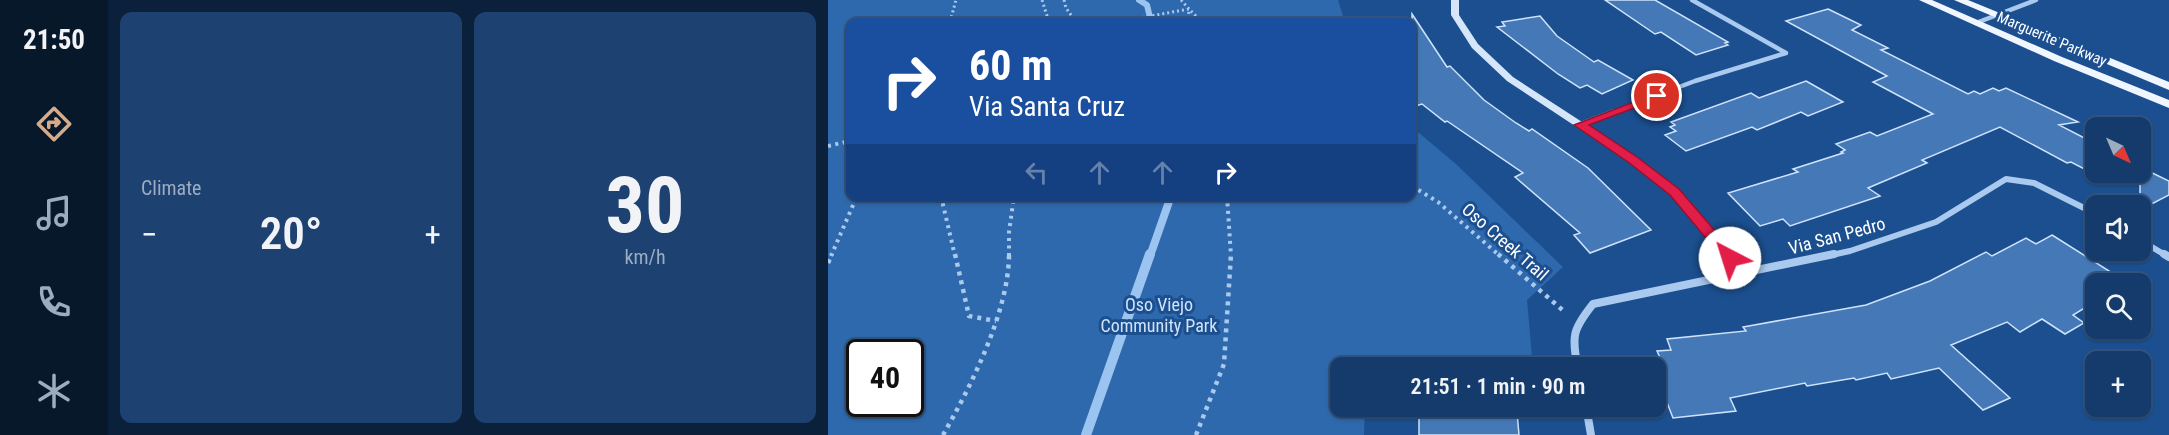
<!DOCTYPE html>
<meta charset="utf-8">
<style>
:root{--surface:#143b6b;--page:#1d4271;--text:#f1f3f6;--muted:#9dadc1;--line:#33557e;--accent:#d6ab8b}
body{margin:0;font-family:"Roboto Condensed",sans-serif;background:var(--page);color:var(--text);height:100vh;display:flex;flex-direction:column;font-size:22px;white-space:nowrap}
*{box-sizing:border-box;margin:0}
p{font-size:20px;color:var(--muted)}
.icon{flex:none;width:33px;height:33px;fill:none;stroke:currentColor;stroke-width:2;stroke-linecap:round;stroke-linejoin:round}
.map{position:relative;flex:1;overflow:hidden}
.drawer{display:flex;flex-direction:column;gap:12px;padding:12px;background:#0b203b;width:720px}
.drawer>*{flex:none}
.banner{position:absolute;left:18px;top:18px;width:570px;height:183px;border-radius:12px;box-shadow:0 2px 4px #0004,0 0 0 2px var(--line);background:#1a4fa0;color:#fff;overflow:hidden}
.needle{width:39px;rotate:136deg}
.controls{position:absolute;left:1257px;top:117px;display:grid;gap:12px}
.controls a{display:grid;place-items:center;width:66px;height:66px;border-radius:12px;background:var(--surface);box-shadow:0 2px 4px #0004,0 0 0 2px var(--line);font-size:30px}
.speed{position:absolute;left:18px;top:339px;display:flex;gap:12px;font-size:30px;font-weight:700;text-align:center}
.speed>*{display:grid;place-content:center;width:78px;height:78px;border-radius:50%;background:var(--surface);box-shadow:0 2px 4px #0004,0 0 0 2px var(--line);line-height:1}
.speed .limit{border:3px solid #111;border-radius:9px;background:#fff;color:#111}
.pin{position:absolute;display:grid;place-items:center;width:51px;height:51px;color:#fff;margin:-26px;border:3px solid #fff;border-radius:50%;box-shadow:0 2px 6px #0007}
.me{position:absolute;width:66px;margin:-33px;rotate:320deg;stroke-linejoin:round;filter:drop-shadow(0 0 4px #0008)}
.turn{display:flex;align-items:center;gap:21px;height:126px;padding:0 24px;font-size:27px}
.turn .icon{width:78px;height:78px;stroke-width:2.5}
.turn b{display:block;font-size:42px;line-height:51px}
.lanes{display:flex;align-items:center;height:57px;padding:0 24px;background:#0003;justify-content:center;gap:30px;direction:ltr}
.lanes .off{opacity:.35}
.big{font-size:45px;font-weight:600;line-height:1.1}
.drawer .card{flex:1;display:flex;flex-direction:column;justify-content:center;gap:9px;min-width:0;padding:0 21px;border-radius:12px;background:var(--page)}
.drawer .dial{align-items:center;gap:0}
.dial b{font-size:78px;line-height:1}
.heat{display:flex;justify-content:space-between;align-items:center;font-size:33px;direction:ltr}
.drawer .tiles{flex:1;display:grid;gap:12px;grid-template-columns:repeat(2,1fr)}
.trip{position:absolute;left:502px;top:357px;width:336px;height:60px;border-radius:12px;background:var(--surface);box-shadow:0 2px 4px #0004,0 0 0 2px var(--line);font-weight:600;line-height:60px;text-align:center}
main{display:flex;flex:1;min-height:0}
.tabs{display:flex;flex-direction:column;width:108px;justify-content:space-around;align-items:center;background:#08182b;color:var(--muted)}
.tabs .icon{width:42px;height:42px}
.tabs .current{color:var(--accent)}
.tabs b{font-size:27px;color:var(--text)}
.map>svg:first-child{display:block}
</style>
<main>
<nav class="tabs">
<b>21:50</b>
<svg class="icon current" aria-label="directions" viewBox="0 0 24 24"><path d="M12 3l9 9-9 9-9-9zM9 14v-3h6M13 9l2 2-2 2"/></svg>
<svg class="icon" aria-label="music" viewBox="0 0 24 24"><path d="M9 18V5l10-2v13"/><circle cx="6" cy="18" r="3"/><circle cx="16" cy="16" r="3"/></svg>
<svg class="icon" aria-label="phone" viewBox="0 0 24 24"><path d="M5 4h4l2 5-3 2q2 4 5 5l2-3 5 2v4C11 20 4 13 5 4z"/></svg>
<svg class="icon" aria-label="climate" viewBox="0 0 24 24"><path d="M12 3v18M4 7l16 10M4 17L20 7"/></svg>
</nav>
<section class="drawer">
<div class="tiles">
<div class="card"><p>Climate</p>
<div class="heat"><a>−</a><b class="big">20°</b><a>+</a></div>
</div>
<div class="card dial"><b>30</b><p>km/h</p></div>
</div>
</section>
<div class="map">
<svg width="1341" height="435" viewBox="0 0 1341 435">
<rect width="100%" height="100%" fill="#1b4f8f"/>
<path fill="#2e69ad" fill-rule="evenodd" d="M0 0H510L517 22H22V196H584V127L629 165 735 267 699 300 704 356 690 367 513 368V406L537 407 536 435H0ZM32 352H82V404H32Z"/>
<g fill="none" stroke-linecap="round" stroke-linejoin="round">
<path stroke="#9cc4f0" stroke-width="6" d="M311 0 319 5 323 22"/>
<path stroke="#9cc4f0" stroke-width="8" d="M322 256 343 196"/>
<path stroke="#9cc4f0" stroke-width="10" d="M258 435 322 254"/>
</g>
<path fill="#4478b7" stroke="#cfe3fa" stroke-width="1.5" d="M777 0H827L900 42 897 43 900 45 868 55 833 32 827 34Z
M1000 9 1033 25 1024 30 1060 48 1053 50 1140 94 1146 91 1152 94 1165 88 1171 91 1178 88 1250 122 1231 125 1268 144V175L1243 162 1239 163 1172 127 1094 160 1099 163 1040 188 1052 196 962 226 955 219 932 226 900 193 970 172 965 169 1015 153 1013 152 1017 150 1008 144 1042 132 1049 136 1105 114 1045 82 1059 76 958 21Z
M584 14 619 67 622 66 656 100 688 123 701 131 704 129 760 168 823 230 762 253 746 235 752 233 687 177 695 173 619 121 617 122 594 104 584 107Z
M712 16 729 36 766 62 770 60 805 80 774 94 759 85 752 88 730 74 669 27 677 26 674 22Z
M978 81 1015 102 980 116 973 112 929 130 924 127 858 151 837 135 848 131 842 127 847 125 843 122 923 93 931 98Z
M1312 167 1341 181V195L1312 210Z
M1224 235 1289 276 1276 284H1268V301L1245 315 1256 323 1237 334 1214 319 1192 332 1179 322 1123 345 1182 398 1155 410 1111 368 1063 379 1059 373 1028 380 1026 378 979 386 977 383 902 398 908 411 845 418 838 400 828 401V361L833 360 829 351 843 350 839 339 918 331 915 327 1038 305 1102 281 1158 252 1164 256 1198 238 1208 244Z
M591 406H684L685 412H689L691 435H591Z"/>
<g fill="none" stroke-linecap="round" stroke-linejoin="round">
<path stroke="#a9c9ee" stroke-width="3" stroke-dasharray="2 3" stroke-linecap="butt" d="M214 0 221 22
M236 0 238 8 248 22
M353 0 361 9 360 22
M122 22 128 0
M290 22 361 9 374 22"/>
<path stroke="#a9c9ee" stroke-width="4" stroke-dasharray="3 4.5" stroke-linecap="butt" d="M0 146 22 141
M584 186 610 202 672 256
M113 196 127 256
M399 196 403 256
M3 256 29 196
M181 256V232L186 196"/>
<path stroke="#a9c9ee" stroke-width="4.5" stroke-dasharray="4 5" stroke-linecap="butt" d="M127 254 141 316 168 321
M670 254 738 313
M0 263 4 254
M115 435C143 386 181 311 181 254
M368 435 396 364 403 254"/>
<path stroke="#a9c9ee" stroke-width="4.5" d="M1148 23 1208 0
M782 113 867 81 958 53 864 0"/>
<path stroke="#a9c9ee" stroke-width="6" d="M752 125 786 112
M1312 240 1339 256
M999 256 1022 251 1108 222 1178 179 1206 183 1268 214"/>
<path stroke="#a9c9ee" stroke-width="8" d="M1336 254 1341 257
M750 368C743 336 745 329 765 304L1006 254
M758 406 763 435"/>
<path fill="#d6e6fa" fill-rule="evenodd" d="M623 0H631V15L650 44 685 77 808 157 851 189 921 271 923 274 921 277H911L843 195 800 161 679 81 644 48 623 15Z"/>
<path fill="#f0f6ff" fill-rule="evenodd" d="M1091 0H1104L1234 57 1341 100V108L1226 61Z
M1126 0H1140L1341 82V90Z"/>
</g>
<path fill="#e11d48" stroke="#92132f" stroke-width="1.5" d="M829 93 833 94V98L761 125 809 157 851 189 907 254 910 258 907 261H897L842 195 800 162 746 125Z"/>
<g text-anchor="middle" stroke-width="6" stroke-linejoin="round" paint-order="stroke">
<g font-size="15" fill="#fff" stroke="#1b4f8f">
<text transform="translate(1224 39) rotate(23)" y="5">Marguerite Parkway</text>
</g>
<g font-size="18" fill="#fff" stroke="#1b4f8f">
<text transform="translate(1009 236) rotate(-15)" y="6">Via San Pedro</text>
<text transform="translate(677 242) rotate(41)" y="6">Oso Creek Trail</text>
</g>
<g font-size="18" fill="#cfe3fa" stroke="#1b4f8f">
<text x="331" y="311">Oso Viejo<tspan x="331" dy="21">Community Park</tspan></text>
</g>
</g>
</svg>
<div class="controls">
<a><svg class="needle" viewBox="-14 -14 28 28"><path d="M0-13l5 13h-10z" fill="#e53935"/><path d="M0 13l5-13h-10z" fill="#9dadc1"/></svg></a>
<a><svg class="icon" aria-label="sound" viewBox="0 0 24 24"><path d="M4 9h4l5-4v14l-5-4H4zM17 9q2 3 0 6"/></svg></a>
<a><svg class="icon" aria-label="search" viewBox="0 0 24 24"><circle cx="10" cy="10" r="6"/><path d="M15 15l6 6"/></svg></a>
<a>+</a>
</div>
<div class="speed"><div class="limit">40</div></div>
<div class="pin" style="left:829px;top:96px;background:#d93025"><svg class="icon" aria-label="arrive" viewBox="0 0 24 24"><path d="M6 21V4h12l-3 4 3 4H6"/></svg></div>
<svg class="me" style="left:902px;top:258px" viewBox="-20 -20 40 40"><circle r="19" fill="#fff"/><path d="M0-13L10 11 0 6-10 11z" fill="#e11d48"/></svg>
<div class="trip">21:51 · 1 min · 90 m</div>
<div class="banner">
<div class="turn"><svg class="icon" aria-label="right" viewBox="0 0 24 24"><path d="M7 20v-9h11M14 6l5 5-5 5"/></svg><div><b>60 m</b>Via Santa Cruz</div></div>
<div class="lanes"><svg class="icon off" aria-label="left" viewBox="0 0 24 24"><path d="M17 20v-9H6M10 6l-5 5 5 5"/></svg><svg class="icon off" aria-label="ahead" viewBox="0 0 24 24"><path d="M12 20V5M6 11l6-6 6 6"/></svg><svg class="icon off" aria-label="ahead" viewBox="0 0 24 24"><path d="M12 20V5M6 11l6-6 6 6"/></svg><svg class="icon" aria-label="right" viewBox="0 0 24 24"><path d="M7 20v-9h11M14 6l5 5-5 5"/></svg></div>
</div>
</div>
</main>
